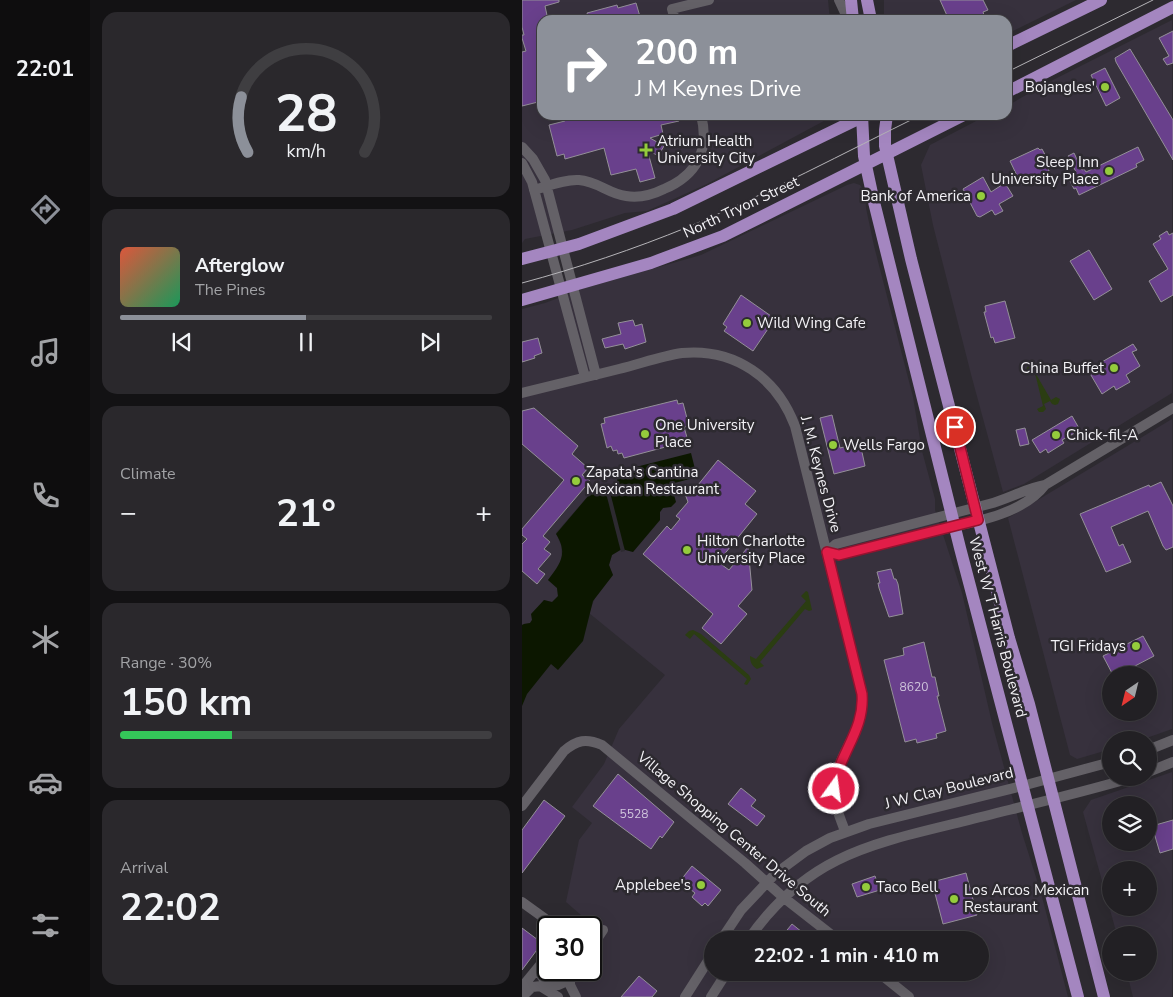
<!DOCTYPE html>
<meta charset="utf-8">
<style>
:root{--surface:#222024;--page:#2a282c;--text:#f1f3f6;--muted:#a2a3a6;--line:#3f3e41;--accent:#8c9099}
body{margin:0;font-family:"Nunito Sans",sans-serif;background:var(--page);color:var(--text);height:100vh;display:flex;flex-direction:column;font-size:19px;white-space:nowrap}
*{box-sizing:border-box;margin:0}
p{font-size:16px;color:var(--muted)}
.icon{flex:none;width:28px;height:28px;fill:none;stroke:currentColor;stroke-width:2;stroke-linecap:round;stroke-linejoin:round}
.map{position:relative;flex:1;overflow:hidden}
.panel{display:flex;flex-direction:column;gap:12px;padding:12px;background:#131214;width:432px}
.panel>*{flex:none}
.banner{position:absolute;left:15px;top:15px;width:475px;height:105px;border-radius:15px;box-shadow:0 5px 20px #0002,0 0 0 1px var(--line);background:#8c9099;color:#fff;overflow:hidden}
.needle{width:32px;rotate:215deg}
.buttons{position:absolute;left:580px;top:666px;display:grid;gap:10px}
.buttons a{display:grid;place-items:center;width:55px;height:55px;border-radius:50%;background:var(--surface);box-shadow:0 5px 20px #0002,0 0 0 1px var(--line);font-size:25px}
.speed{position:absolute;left:15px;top:916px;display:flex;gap:10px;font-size:25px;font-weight:700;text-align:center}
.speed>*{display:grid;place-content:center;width:65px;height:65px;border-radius:50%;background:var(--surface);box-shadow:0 5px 20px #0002,0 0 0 1px var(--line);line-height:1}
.speed .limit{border:2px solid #111;border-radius:8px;background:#fff;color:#111}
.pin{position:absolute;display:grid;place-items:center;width:42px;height:42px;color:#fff;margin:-21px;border:2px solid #fff;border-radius:50%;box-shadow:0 1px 5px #0007}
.me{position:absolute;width:55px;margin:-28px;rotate:14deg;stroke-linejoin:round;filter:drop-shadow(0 0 4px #0008)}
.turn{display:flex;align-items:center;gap:18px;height:105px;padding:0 15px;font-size:22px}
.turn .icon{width:65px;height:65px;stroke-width:2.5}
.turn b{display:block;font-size:35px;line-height:42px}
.big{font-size:38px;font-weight:700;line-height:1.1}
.panel .tile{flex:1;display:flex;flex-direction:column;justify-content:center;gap:8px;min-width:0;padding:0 18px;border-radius:15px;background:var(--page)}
.panel .dial{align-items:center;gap:0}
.dial svg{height:130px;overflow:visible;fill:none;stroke:var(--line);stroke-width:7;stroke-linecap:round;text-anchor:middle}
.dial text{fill:var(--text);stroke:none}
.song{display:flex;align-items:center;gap:15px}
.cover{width:60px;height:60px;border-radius:8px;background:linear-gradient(135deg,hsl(10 70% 55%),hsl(150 70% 35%))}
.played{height:5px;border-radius:2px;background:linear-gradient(90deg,var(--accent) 50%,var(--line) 50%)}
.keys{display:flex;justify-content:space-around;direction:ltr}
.heat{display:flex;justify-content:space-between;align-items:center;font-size:28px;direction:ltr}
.charge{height:8px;border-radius:4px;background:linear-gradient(90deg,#34c759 30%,var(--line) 0)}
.trip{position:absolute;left:182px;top:931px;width:285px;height:50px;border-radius:25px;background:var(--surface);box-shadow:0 5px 20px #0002,0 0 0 1px var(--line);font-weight:700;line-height:50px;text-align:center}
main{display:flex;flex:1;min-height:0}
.tab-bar{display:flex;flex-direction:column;width:90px;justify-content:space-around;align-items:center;background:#0e0d0e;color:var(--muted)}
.tab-bar .icon{width:35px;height:35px}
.tab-bar .on{color:var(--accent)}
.tab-bar b{font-size:22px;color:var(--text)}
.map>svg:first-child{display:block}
</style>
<main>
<nav class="tab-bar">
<b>22:01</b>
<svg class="icon on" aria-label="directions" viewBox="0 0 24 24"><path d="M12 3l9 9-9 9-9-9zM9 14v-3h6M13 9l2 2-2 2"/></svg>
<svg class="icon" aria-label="music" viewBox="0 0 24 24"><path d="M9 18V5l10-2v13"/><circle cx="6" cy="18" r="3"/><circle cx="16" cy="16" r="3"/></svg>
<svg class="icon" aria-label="phone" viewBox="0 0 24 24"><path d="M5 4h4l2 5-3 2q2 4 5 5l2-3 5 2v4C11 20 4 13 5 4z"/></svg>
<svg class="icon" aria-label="climate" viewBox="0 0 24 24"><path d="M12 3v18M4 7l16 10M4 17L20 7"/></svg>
<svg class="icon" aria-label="car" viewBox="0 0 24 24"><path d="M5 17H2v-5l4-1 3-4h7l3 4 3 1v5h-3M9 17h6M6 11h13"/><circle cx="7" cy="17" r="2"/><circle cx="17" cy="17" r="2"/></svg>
<svg class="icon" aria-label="filters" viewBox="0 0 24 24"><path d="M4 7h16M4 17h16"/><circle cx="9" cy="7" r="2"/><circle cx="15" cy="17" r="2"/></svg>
</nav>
<section class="panel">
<div class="tile dial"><svg viewBox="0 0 100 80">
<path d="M14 69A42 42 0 1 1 86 69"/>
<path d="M14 69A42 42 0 0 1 10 35" stroke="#8c9099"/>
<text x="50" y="56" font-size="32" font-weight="700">28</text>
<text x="50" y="72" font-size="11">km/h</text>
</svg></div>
<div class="tile">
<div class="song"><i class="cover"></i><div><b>Afterglow</b><p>The Pines</p></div></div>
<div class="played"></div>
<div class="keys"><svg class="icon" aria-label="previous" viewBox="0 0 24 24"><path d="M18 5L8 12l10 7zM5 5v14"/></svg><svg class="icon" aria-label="pause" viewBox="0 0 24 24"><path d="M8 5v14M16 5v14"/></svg><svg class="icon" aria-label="next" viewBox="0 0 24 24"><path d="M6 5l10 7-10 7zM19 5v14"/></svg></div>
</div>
<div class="tile"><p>Climate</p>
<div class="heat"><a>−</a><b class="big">21°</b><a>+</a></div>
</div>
<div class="tile"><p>Range · 30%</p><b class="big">150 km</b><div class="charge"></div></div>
<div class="tile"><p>Arrival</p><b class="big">22:02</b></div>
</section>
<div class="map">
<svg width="651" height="997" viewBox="0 0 651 997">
<rect width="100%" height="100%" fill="#2d2a30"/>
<path fill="#37313d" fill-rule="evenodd" d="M0 0H306L308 20H20V115H313L185 184 125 211 103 213 50 230 3 239 0 243Z
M362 0H554L485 34V20H362Z
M650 20V393L502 484 481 492 450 378 411 225 399 165 408 145 458 119 459 121 469 115H485V106L523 84Z
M332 183 338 185 343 192 344 208 352 246 391 397 400 451 413 499V510L440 593 470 723 500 833 519 893 546 997H59L51 984 54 970H69V951L82 935 44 902 57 840 70 823 50 807 82 764 97 729 143 675 67 613 73 598 91 575 87 565 90 555 100 549 111 552 138 520V512L141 508 99 472 100 476 95 477V485L88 492 80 493 73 488 34 533 39 545 40 559 38 565 26 580 35 588 36 597 30 602 22 600 8 623 2 624 0 625V309L23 303 63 288 179 255 325 185ZM191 940H459V972H191Z
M650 419V729L619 740H589V749L555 759 548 755 486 518ZM589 675H626V712H589Z
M650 772V997H611L605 973 626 972V935H595L561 812 569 800ZM589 805H626V842H589ZM589 870H626V908H589Z"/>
<path fill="#2b3d12" d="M511 363 515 364 511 369 529 400 534 397 538 399 536 404 533 405 530 404 528 401 522 404 524 409 521 412H517L515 409 521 406 514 377 511 371 506 372 504 370 506 366Z
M284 591 286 592 290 610 287 611 283 609 238 662 242 666 235 669C230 666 228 662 228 656L234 659 284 601 279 596Z
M171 630 179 634 227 675 229 679 225 685 222 684 225 679 172 634 168 639 163 635 167 631Z"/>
<path fill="#0c1700" d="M169 453 175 477 149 484 154 502 149 507 141 508 138 512V520L111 552 100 549 90 555 87 565 91 575 71 601 61 641 36 670 29 664 5 694 0 706V625L2 624 8 623 10 620 9 614 22 600 30 602 36 596 35 588 26 580C39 563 46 553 34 534L73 488 82 493C91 492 96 487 95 477L99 476 98 471Z"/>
<path fill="#2d2a30" d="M88 492 103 551 99 552 84 493Z"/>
<path fill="#69408c" stroke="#949098" d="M0 0H37V2L23 6 26 20H20V101L0 106V52L4 51 0 38V35H2L0 27Z
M418 0H461L466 10 461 12 463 18 453 20 451 16 442 20H427Z
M114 3 119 20H67L65 13 95 5 96 8Z
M651 31V63L645 65 641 59 647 56 637 38Z
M608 49 651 120V160L594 62 593 58Z
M583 68 598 98 584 106 569 75Z
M42 115H155L157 121 139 125 141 134 128 138 142 146 136 156 125 149 133 178 118 182 114 169 89 175 82 148 43 159 42 154 35 156 27 125 43 121Z
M616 147 622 160 614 164 615 167 557 195 554 188 552 189 548 181 554 178 552 174 554 172 546 156 552 153 560 170 562 169 564 172Z
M516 148 518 150 520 149 529 166 526 168 527 171 499 184 488 161Z
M461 177 469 192 483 183 491 196 477 204 481 211 473 215 470 210 458 217 455 216 441 189Z
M645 231 647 235 651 233V295L639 302 627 281 646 269 631 244 639 239 637 236Z
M567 250 590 289 572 300 548 261Z
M219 295 249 316 246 320 250 323 231 351 202 331 205 327 201 324Z
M483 301 493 338 473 343 471 337 469 338 462 312H464L463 306Z
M111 320 113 326 120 324 124 342 103 349 101 344 83 348 80 339 99 334 96 323Z
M16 338 20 353 12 356 13 358 0 362V342Z
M611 344 615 350 610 352 618 366 604 375 608 382 594 390 592 386 580 394 566 370Z
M155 400 156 404 161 403 167 426 162 427 166 441 102 458 100 453 96 454 95 450 91 451 89 446 85 448 79 424 83 423 82 418Z
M12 408 56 446 50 454 66 468 60 475 68 481 21 536 28 542 22 549 29 554 16 569 23 574 15 584 0 571V544L5 539 0 535V529L42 480 0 444V411Z
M310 415 318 448 338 443 343 466 312 474 298 418Z
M550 416 558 430 540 440 542 443 526 453 524 449 518 453 510 440Z
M503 428 507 444 498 446 494 430Z
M196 460 234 491 223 504 235 514 196 562 207 570 226 547 230 590 216 606 225 614 199 644 180 628 191 614 121 554 145 526 149 530 158 519 154 516 166 502 162 491 176 485Z
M639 482 651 506V547L644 550 641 546 626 511 589 527 597 546 601 544 609 562 584 572 558 514 627 485 628 487Z
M369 569 372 579H374L376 584 381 614 367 617 357 588 356 583H358L355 572Z
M621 636 632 656 611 667 613 670 602 675H591L581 656Z
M402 642 410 677H413L417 696H415L424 731 414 734 415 738 395 743 394 739 383 742 362 660 382 655 381 648Z
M96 774 152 822 140 838 138 836 129 849 71 806Z
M219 788 234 800 229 806 243 816 235 826 206 804Z
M22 800 43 816 0 873V830Z
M651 820V849L638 853 630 826Z
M170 866 199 890 186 906 183 903 180 906 170 897 173 893 158 881Z
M444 873 455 915 421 924 410 882Z
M353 876 358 890 335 897 330 884Z
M270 924 290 940H257Z
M0 928 20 943 0 970Z
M117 976 135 991 130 997H99Z"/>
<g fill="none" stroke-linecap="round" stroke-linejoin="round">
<path stroke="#646167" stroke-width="10" d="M317 0 323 13 330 20
M153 20 150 9 187 0
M0 147 11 159 23 180 74 375
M0 163 10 182 63 377
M12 190C26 186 43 179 57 180 75 181 87 194 104 196 117 198 130 195 142 189 175 175 188 150 179 115
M0 393C32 385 65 377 97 369 118 364 139 356 160 353 213 348 255 378 273 426L340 694C343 733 313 754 312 790 312 804 318 818 323 831
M305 552 317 555C346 548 375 541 404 533 441 524 499 517 523 485L651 408
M305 552 314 544 467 504C486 499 505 488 523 485
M626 750 651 740
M626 772 651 762
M0 806 42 751C55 740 64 738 80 745L223 863 261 897 316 940
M0 902 36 928
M199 940 219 910 253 874 284 851 308 838 347 824 500 786 589 762
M226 940C285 855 349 844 443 821 498 807 554 794 609 778
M69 948 81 930
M26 954 17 968C19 980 29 990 41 983 45 980 49 974 52 970
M356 972 387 997
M48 975V985L54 997
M18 986 36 997
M0 987 19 964
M0 997 10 987 29 985
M163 997 191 953
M189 997 205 972"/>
<path stroke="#a486c0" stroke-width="12" d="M329 0 331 20
M345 0 349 20
M485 46 579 0
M485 92 651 7
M340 115 342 156 351 198 438 548 556 997
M365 115 363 130V146L389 259 487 638 507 704 582 997
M0 259 57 244 151 209 344 115
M0 300 129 263 201 236 442 115"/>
<path stroke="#b6b5b9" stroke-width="1" d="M485 72 631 0
M0 283C56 268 112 249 166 227 245 194 322 153 399 115"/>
</g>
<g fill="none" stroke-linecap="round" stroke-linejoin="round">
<defs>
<path id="route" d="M312 789C316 754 343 731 340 694L305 552 317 555 456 520 433 427"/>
</defs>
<use href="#route" stroke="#92132f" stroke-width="12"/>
<use href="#route" stroke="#e11d48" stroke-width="9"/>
</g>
<g fill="#94cc3c" stroke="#2d2a30" stroke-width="2">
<circle cx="583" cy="87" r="5"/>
<path d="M121.5 142.5h5v5h5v5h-5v5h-5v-5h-5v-5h5z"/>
<circle cx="587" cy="171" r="5"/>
<circle cx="459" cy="196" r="5"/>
<circle cx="225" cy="323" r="5"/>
<circle cx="592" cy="368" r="5"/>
<circle cx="123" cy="434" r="5"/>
<circle cx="534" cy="435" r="5"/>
<circle cx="311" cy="445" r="5"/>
<circle cx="54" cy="481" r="5"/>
<circle cx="165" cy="550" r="5"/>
<circle cx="614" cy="646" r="5"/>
<circle cx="179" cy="885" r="5"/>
<circle cx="344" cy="887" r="5"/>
<circle cx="432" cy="899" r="5"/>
</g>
<g text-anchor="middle" stroke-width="5" stroke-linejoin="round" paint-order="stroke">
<g font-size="12" fill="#d0c6dc">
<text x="392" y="691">8620</text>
<text x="112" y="818">5528</text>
</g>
<g font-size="15" fill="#f3f2f6" stroke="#2d2a30" text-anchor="start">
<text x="573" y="92" text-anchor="end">Bojangles'</text>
<text x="135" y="146">Atrium Health<tspan x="135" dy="17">University City</tspan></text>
<text x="577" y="167" text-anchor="end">Sleep Inn<tspan x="577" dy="17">University Place</tspan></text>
<text x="449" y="201" text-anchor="end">Bank of America</text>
<text x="235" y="328">Wild Wing Cafe</text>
<text x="582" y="373" text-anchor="end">China Buffet</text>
<text x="133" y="430">One University<tspan x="133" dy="17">Place</tspan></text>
<text x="544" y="440">Chick-fil-A</text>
<text x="321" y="450">Wells Fargo</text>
<text x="64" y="477">Zapata's Cantina<tspan x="64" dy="17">Mexican Restaurant</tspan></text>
<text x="175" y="546">Hilton Charlotte<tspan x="175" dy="17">University Place</tspan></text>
<text x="604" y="651" text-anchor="end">TGI Fridays</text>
<text x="169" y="890" text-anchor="end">Applebee's</text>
<text x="354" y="892">Taco Bell</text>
<text x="442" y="895">Los Arcos Mexican<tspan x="442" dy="17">Restaurant</tspan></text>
</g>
<g font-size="15" fill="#f3f2f6" stroke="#2d2a30">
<text transform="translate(219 207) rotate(-25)" y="5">North Tryon Street</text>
<text transform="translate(299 474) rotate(75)" y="5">J. M. Keynes Drive</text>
<text transform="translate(476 627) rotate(75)" y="5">West W T Harris Boulevard</text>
<text transform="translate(427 788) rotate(-14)" y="5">J W Clay Boulevard</text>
<text transform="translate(212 834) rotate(40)" y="5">Village Shopping Center Drive South</text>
</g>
</g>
</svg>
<div class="buttons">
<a><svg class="needle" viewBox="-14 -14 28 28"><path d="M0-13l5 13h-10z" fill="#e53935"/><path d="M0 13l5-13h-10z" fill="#a2a3a6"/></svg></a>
<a><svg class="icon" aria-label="search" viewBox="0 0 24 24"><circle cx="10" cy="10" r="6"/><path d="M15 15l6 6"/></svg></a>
<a><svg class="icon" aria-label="layers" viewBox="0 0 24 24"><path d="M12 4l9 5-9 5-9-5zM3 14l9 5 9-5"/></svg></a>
<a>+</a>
<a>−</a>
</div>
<div class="speed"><div class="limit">30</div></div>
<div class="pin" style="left:433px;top:427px;background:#d93025"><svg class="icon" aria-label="arrive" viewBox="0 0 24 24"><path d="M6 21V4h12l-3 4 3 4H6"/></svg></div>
<svg class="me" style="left:312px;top:789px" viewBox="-20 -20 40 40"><circle r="17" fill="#e11d48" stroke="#fff" stroke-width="3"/><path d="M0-11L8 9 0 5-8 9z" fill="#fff"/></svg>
<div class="trip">22:02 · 1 min · 410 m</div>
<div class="banner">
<div class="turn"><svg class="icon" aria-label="right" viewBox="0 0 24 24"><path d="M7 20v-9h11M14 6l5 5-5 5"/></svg><div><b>200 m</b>J M Keynes Drive</div></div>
</div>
</div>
</main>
